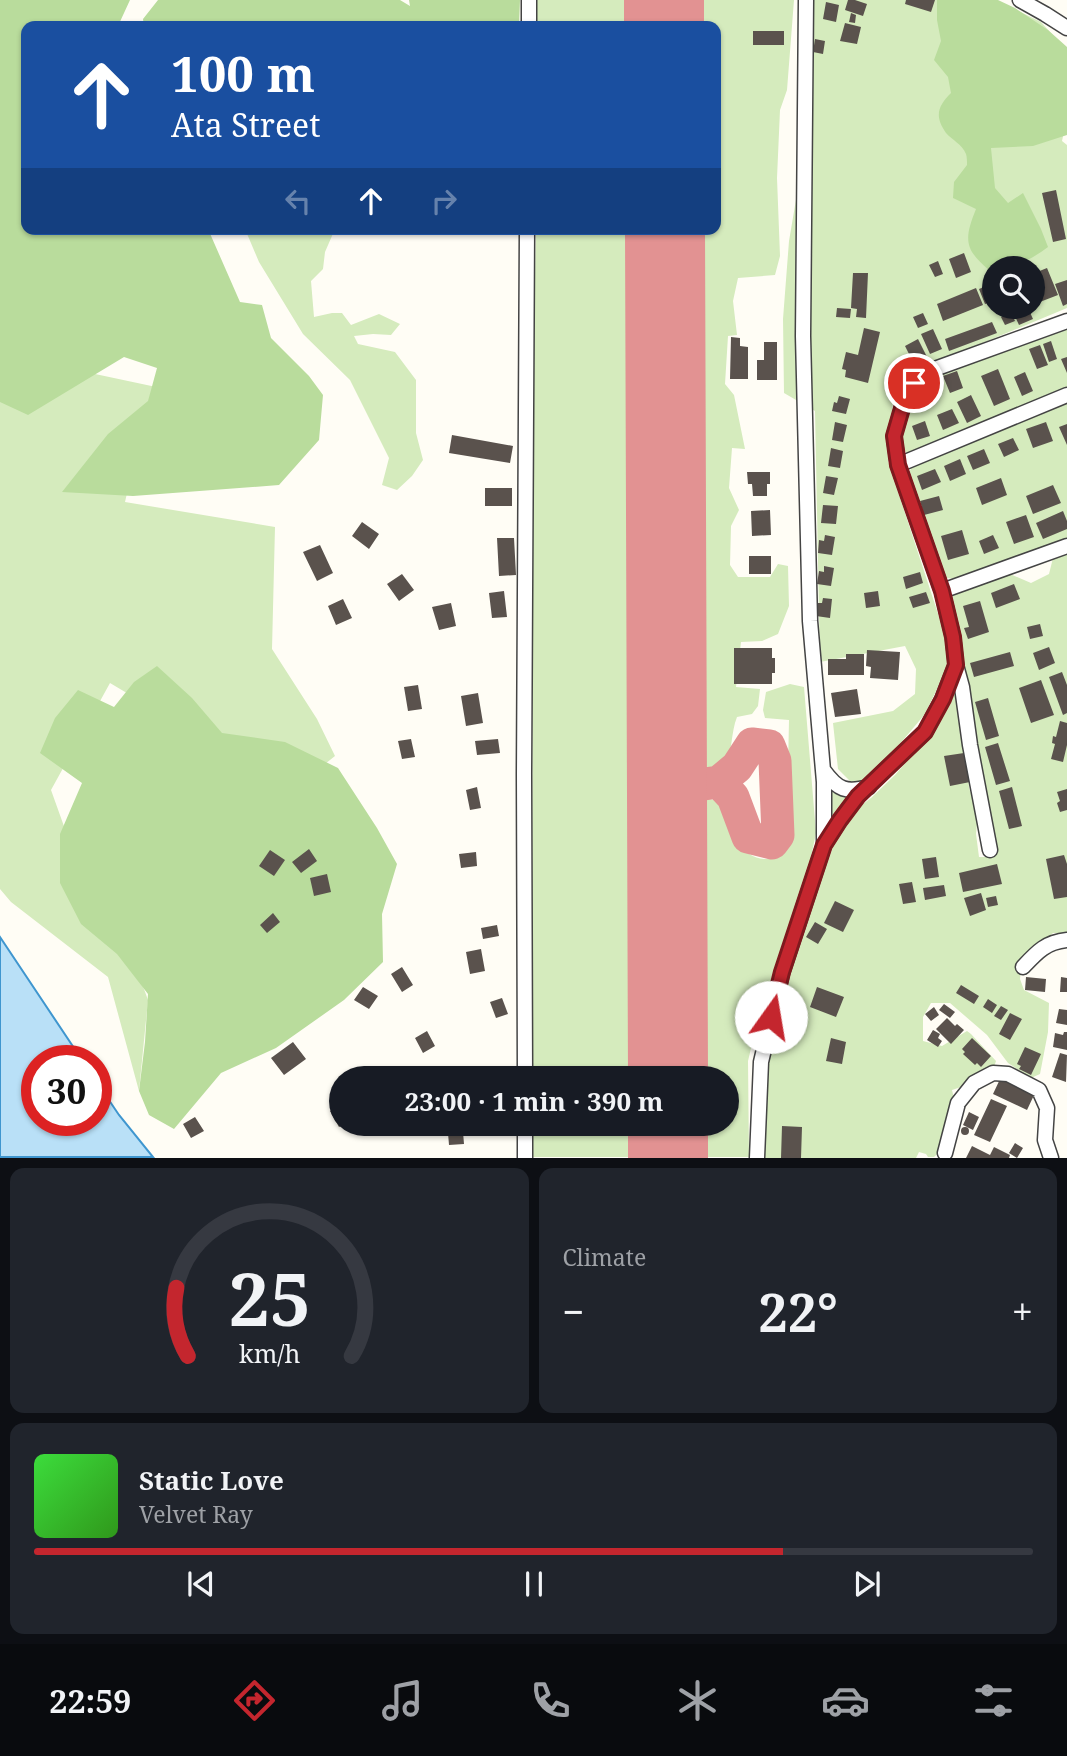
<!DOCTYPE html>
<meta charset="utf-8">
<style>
:root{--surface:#171b24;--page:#20242c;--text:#f1f3f6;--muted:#9ea1a6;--line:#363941;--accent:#c4262e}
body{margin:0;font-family:"Noto Serif",serif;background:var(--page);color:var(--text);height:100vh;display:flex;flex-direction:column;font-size:26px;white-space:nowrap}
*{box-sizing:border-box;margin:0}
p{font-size:23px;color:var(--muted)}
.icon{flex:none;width:38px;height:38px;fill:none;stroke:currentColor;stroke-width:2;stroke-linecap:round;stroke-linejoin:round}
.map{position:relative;height:1158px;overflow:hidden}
.drawer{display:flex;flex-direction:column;gap:10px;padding:10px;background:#0d0f14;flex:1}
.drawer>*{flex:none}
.top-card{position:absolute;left:21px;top:21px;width:700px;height:214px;border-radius:14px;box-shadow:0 2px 5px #0004;background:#1a4fa0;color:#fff;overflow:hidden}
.buttons{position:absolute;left:982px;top:256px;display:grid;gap:14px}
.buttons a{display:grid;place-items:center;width:63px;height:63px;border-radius:50%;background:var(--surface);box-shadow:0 2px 5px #0004;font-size:35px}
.speed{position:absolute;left:21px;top:1045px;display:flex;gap:14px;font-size:35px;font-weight:700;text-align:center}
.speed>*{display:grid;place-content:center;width:91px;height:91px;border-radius:50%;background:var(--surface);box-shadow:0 2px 5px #0004;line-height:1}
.speed .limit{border:10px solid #d22;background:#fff;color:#111}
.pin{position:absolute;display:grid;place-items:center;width:60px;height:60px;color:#fff;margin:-30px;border:4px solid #fff;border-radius:50%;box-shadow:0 2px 7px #0007}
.me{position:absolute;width:77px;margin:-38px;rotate:13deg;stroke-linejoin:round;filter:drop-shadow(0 0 5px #0008)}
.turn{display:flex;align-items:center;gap:24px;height:147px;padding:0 35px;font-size:32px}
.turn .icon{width:91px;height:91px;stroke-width:2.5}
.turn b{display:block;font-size:49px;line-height:60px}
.lanes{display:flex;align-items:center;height:66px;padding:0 35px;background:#0003;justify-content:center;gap:35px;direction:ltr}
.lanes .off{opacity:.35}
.big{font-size:52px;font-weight:700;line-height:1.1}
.drawer .tile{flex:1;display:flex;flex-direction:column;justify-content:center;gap:10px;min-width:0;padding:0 24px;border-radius:14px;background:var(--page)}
.drawer .dial{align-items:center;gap:0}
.dial svg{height:182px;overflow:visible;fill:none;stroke:var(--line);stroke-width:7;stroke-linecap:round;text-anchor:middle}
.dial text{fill:var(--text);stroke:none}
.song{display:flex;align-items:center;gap:21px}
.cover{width:84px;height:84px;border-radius:10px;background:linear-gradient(135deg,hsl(120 70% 55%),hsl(110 70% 35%))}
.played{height:7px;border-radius:4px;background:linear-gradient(90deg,var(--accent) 75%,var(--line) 75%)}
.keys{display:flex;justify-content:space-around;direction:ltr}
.heat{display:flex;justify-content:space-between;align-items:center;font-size:38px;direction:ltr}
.drawer .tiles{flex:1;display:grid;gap:10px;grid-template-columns:1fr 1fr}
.tile:last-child{grid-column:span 2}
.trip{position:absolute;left:329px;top:1066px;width:410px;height:70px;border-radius:35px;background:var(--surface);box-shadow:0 2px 5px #0004;font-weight:700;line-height:70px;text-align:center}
.tabs{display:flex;height:112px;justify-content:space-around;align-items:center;background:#090b0e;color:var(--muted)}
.tabs .icon{width:49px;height:49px}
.tabs .on{color:var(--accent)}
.tabs b{font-size:32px;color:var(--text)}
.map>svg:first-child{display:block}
</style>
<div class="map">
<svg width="1067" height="1158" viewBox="0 0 1067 1158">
<rect width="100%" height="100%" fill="#fffdf5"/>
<path fill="#d5ebbd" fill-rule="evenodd" d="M536 0H638L649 16 650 26H536Z
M687 0H794L787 90 780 110 777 178 780 256 775 275 738 278 733 301 737 335 728 336 725 384 734 395 745 449 732 448 729 488 739 510 731 526 730 565 738 577H770L778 564 788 566 789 606 778 634 762 641 741 642 736 687 760 689 758 706 752 714 737 717C727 742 738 775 700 775 687 775 683 763 679 753L678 229H716V26H680L681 16Z
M812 0H996L1041 22 1067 51 1065 127 1062 141 1067 145V308L920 369 893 401 888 461 945 635 949 664 925 714 893 752 866 780 851 782 838 769 833 723 893 711 915 694 916 669 905 646 820 662 815 411 784 393 783 319 789 241 809 123ZM994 268H1032V306H994Z
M245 229H335L325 252 323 269 311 281 314 317 332 313H342L351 325 379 314 400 324 391 335 373 334 354 336 358 344 395 352 416 380V433L423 460 412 476 397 490 382 485 389 458 350 380 303 334 259 262Z
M536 229H652L651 848 654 914 653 1078H532L533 366Z
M1067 328V391L907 453 902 448V419L919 388 946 371Z
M34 361 175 391 139 441 125 502 275 527 272 649 317 719 335 756 291 791 110 683 51 790 75 857 144 989 148 1000 139 1091 108 977 11 902 0 889V394Z
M1067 403V539L959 579 946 578 933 555 906 478 913 465Z
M1067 552V933H1053L1022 959 1020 979 1024 990 1049 1003 1048 1032 1040 1074 1031 1078 1008 1063 987 1035 950 1003H931L923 1017V1041L942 1046 967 1031 971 1034 996 1061 993 1070 964 1086 952 1090 955 1103 943 1149 934 1157H928L926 1154 919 1152 916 1158H761L764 1070 789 971 837 835 855 810 871 798 895 775 921 745 942 718 955 688 957 687 967 756 969 788 978 812 976 834 979 857H992L994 841 964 673C963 647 953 622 953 596L987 579 1010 574 1031 583 1049 574 1053 558Z
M790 684 804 687 816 833 808 872 774 978 756 1027 748 1061 749 1157H678V1124H726V1078H677L675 1012 678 847C679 815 682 793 720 801 723 806 726 811 728 816 731 824 732 835 737 842 751 863 779 866 791 843L787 816 789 720 765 718 763 710 766 692Z
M830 791 850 798 833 817 831 816Z
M532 1124H652L651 1157H532Z"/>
<path fill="#b9dc9c" d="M0 0H130L118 26H26V229H208L240 302 262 305 271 338 309 376 323 395 319 440 279 485 133 496 62 492 108 434 148 401 157 368 124 357 28 415 0 402Z
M158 0H400L410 6 409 0H520L519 26H144L143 19Z
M937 0H998L1015 8 1048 30 1067 47V135L1033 146 991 148 995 188 1008 203 1023 193 1041 229 1048 247C1032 259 1015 268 994 268V270H989C964 249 964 239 976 209L953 198 954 182 967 165C967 162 967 157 966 154 962 144 952 140 946 133 934 116 938 106 951 93L948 77 934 60 941 41 937 20Z
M157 666 192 698 222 733 285 742 338 768 377 828 397 864 382 914 383 962 344 1000 276 1048 221 1073 174 1129 149 1115 139 1091 145 1042 148 994 117 954 81 924 60 883V834L82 783 40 753 55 718 78 690 114 707 134 682Z"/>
<path fill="#b9e0f7" stroke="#3f96cf" stroke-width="2" d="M0 937 82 1060H37V1120H96V1081L119 1115 153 1157H0Z"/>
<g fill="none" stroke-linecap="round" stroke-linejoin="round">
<path stroke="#e29292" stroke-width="33" d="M667 789 719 782 737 767 752 744 769 746 775 761 778 835 772 843 748 837 733 797 719 782"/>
<path stroke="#e29292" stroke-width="80" d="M664 0V26
M665 229 668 1078
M668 1124V1158"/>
</g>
<path fill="#5a524d" d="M848 0H855L867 4 863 16 845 10Z
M906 0H935L931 12 905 4Z
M826 2 839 5 836 22 823 19Z
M851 13 856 15 855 23 849 22Z
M845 23 861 27 857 44 840 41Z
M753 31H784V45H753Z
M815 39 825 41 823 54 813 52Z
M1056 190 1066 239 1053 242 1042 193Z
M964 253 971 272 956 278 949 259Z
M938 261 943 274 935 277 929 265Z
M1047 268 1058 295 1032 305V274Z
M853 273H868L866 318 856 317 857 309 851 308Z
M1067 280V304L1063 306 1055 284Z
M994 283V301L985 304 979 289Z
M976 288 983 305 943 321 937 304Z
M837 308 851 309 850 318 836 317Z
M1028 308 1033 319 1019 325 1014 314Z
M1011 312 1015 321 1005 325 1001 317Z
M923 313 928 324 918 328 913 317Z
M992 322 997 333 949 351 945 339Z
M864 328 880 332 868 383 845 377 846 370 842 369 846 352 858 355Z
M933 329 942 349 930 354 921 334Z
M731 337 740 338V346L748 347V379H730Z
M918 339 927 357 914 364 905 346Z
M1051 341 1057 359 1049 362 1043 344Z
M764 342H777V380H757V360H764Z
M1040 345 1048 365 1037 369 1029 349Z
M1067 357V373L1061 359Z
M998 369 1010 399 994 406 981 376Z
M957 371 963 388 950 393 943 376Z
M1025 372 1033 391 1022 396 1014 377Z
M971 395 981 416 967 423 957 402Z
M839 396 850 399 846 414 832 411 834 402 837 403Z
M952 409 959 423 943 430 937 415Z
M925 421 930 436 917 440 912 426Z
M835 422 847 425 843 442 832 440Z
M1046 422 1053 441 1033 448 1026 429Z
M1067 424V445L1059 427Z
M452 435 513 446 510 463 449 453Z
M1013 438 1019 450 1004 457 998 444Z
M831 448 843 451 840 468 828 466Z
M984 449 990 463 973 470 967 456Z
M960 459 966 474 950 481 944 466Z
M935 469 941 482 922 490 917 476Z
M747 472H770V484H767V496H753L752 484H748Z
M826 476 838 478 834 495 823 493Z
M1001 478 1007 495 982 505 976 488Z
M1053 485 1061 503 1033 514 1026 496Z
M485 488H512V506H485Z
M939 496 943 510 924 515 920 501Z
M823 505 838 506 836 524 821 523Z
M770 510 771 535 752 536 751 511Z
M1063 511 1067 521V529L1043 539 1036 523Z
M1026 515 1034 537 1014 544 1006 522Z
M362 522 379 534 369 549 352 536Z
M962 530 969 554 948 560 941 536Z
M825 535 835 537 832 555 818 553 819 540 824 541Z
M993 535 999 548 984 554 979 541Z
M497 538H514L516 575 499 576Z
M320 545 333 573 317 581 303 552Z
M749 556H771V574H749Z
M824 566 834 568 831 586 817 584 819 571 824 572Z
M920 572 923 583 906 589 903 577Z
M402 574 414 590 399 601 387 584Z
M1014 584 1020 599 996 608 991 593Z
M504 591 507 617 492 618 489 593Z
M878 591 880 606 866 608 864 593Z
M926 592 930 603 913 608 909 597Z
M823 598 832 599 830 618 816 616 817 603H822Z
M343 599 352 618 336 625 328 606Z
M980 601 989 632 968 639 964 628 969 627 963 606Z
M451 603 456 626 439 630 432 607Z
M1040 624 1043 636 1030 639 1027 627Z
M1049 647 1055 663 1039 670 1033 653Z
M734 648H772V658H775V673H772V684H734Z
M867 650 900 652 898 680 870 678 871 667 866 666Z
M1010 652 1014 666 974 677 970 663Z
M846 654H864V675H828V659H846Z
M1062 672 1067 685V713L1063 715 1049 677Z
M1041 680 1054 715 1031 723 1019 688Z
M418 685 422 709 408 711 404 687Z
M857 689 861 714 835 717 831 693Z
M478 693 483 723 466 726 461 696Z
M988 698 999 736 986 740 975 702Z
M1060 721 1067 723V745L1063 762 1051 759 1055 744 1052 743 1053 736 1056 737Z
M411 739 415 757 402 759 398 741Z
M498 739 500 753 477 755 475 741Z
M998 743 1010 781 996 785 985 747Z
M964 753 970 782 950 786 944 756Z
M477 787 481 808 470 810 466 790Z
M1012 787 1022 826 1009 829 999 791Z
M1067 789V810L1060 812 1057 803 1060 801 1057 792Z
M309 849 317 861 301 873 292 862Z
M270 850 285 860 274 876 259 866Z
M476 852 477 866 461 868 459 854Z
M1064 855 1067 864V897L1054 899 1046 859Z
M936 857 939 877 925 879 922 859Z
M997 864 1002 884 963 892 959 873Z
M327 874 331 892 314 896 310 878Z
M912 882 916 902 903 904 899 884Z
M944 885 946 896 925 900 923 888Z
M981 893 986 910 970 916 964 898Z
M996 896 998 905 988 907 986 898Z
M835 901 854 910 843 932 824 923Z
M273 913 280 922 267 933 260 925Z
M815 922 827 929 818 944 806 937Z
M497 925 499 936 483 939 481 928Z
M481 949 485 971 470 974 466 952Z
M402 967 413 985 402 992 391 974Z
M1026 977 1046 979 1045 992 1025 990Z
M1061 977 1067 978V992H1060Z
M961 985 979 996 974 1004 956 993Z
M363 987 378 996 369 1009 354 1000Z
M817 987 844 997 836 1017 810 1007Z
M502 998 508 1014 496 1018 490 1002Z
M988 999 997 1005 992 1013 983 1007Z
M944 1004 955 1012 950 1018 939 1010Z
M1001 1006 1008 1010 1001 1020 994 1016Z
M934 1007 939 1015 931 1021 925 1014Z
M1059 1009 1067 1010V1025L1056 1023Z
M1010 1013 1022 1019 1010 1040 999 1034Z
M947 1018 955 1026 957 1024 964 1030 951 1044 936 1029Z
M933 1030 940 1034 938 1038 942 1041 938 1047 927 1040Z
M427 1031 435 1046 423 1053 415 1038Z
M1064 1032H1067V1050L1053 1047 1055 1033 1063 1035Z
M831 1038 846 1042 842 1064 826 1061Z
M972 1038 991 1056 981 1067 977 1063 975 1065 963 1054 965 1052 962 1049Z
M293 1042 306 1059 284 1075 271 1058Z
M1025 1047 1041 1054 1031 1075 1019 1069 1021 1066 1017 1064Z
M1060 1053 1067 1055 1066 1082 1052 1077Z
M1001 1077 1035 1093 1027 1110 993 1094Z
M991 1099 1007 1106 990 1142 974 1135Z
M341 1104V1124H346L339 1127 330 1111Z
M969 1112 979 1117 973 1130 963 1125Z
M195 1117 204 1131 191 1138 183 1124Z
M782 1126 802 1127 801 1158H781Z
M961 1131a4 4 0 1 1 8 0a4 4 0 1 1-8 0Z
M463 1132 464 1144 449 1145 448 1133Z
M1015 1143 1023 1148 1017 1158 1009 1153Z
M972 1146 990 1155 994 1147 1010 1155 1009 1158H966Z"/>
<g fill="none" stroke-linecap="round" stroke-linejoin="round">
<defs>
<path id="minor" d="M1020 0 1045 14 1067 28
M529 26V0
M898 465 1067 395
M942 591 1067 546
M956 665 962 687 970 745 990 850
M824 771C838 790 846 793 869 787
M824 845 840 820 858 796 925 732 942 700 956 665 953 637 942 591 898 465 894 436 905 398 914 383 929 371 1067 321
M1023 967C1037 952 1046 942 1067 940
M525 1078 524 774 527 229
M525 1124V1158
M945 1153 958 1103 974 1083 993 1073 1008 1074 1039 1090 1047 1108 1045 1140 1051 1158
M757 1158 761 1062 782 973 824 845V782L810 621 803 336 806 0"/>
</defs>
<use href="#minor" stroke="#444" stroke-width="17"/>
<use href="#minor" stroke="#fff" stroke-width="14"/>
</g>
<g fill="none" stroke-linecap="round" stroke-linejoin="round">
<defs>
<path id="route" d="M771 1017 782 972 824 845 840 820 858 796 925 732 943 699 956 665 953 637 942 591 898 465 894 436 905 398 914 383"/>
</defs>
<use href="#route" stroke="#7f191e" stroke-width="18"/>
<use href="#route" stroke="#c4262e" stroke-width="12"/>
</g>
</svg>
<div class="buttons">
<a><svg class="icon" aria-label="search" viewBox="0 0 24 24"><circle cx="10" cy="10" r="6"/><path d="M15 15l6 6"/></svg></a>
</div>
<div class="speed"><div class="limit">30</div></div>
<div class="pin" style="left:914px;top:383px;background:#d93025"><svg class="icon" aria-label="arrive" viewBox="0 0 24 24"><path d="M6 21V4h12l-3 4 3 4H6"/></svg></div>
<svg class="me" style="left:771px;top:1017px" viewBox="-20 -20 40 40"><circle r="19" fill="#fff"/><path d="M0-13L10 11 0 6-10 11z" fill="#c4262e"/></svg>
<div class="trip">23:00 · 1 min · 390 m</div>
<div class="top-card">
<div class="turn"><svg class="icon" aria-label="ahead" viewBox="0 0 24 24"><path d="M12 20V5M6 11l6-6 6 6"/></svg><div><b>100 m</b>Ata Street</div></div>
<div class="lanes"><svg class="icon off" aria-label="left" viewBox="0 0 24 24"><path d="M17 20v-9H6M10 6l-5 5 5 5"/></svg><svg class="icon" aria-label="ahead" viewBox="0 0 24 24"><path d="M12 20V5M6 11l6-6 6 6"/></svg><svg class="icon off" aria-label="right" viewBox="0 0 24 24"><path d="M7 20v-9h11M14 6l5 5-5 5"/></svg></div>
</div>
</div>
<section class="drawer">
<div class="tiles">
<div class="tile dial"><svg viewBox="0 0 100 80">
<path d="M14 69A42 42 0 1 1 86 69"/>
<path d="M14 69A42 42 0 0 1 9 39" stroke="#c4262e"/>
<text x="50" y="56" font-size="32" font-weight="700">25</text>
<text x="50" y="72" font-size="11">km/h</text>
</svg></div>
<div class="tile"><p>Climate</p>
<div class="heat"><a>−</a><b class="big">22°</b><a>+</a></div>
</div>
<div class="tile">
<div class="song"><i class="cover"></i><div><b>Static Love</b><p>Velvet Ray</p></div></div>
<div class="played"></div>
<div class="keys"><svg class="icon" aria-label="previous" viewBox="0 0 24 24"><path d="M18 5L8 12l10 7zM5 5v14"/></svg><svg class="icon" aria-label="pause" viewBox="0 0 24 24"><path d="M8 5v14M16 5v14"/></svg><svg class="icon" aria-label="next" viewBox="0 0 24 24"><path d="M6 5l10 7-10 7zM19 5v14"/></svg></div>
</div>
</div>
</section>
<nav class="tabs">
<b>22:59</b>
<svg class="icon on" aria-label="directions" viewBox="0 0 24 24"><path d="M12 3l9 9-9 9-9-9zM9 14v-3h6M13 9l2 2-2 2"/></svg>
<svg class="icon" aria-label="music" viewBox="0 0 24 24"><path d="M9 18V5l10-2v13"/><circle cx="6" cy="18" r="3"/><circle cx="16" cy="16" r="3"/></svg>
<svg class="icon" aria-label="phone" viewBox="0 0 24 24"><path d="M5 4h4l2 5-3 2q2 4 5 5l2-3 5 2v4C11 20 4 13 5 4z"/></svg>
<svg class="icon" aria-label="climate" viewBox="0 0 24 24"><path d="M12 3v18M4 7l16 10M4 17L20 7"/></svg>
<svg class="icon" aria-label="car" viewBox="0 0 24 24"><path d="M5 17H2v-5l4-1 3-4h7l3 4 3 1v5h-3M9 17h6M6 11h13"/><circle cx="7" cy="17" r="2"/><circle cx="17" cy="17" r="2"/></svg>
<svg class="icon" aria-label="filters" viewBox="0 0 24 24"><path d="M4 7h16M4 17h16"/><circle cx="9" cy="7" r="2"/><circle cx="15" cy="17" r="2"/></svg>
</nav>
